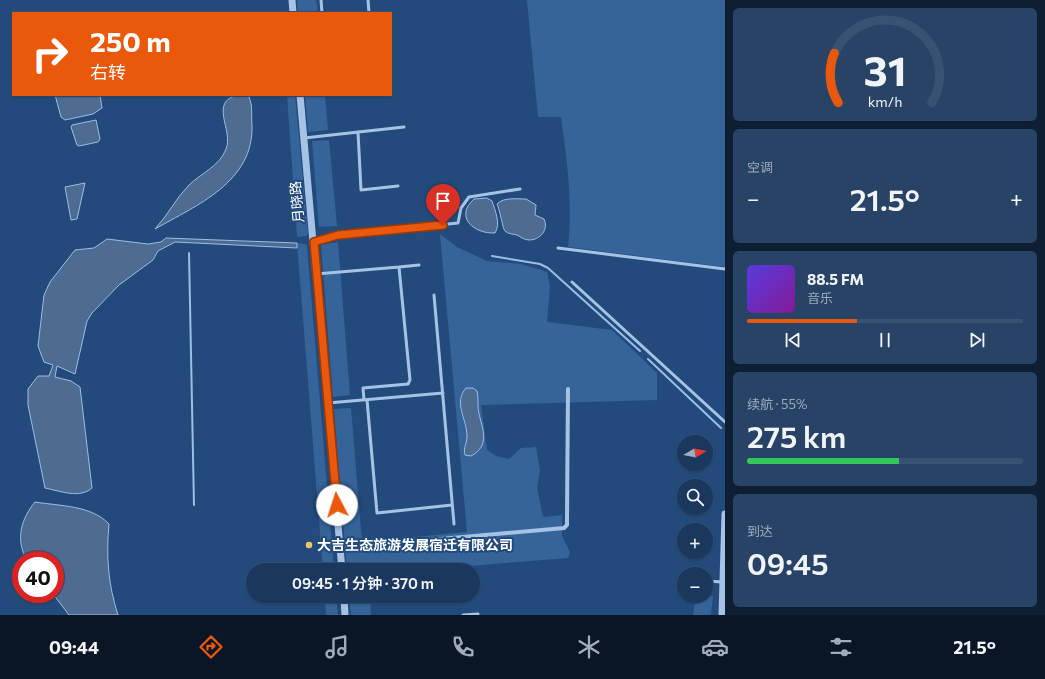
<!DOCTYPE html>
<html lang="zh">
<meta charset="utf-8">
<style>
:root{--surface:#1a385d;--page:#274366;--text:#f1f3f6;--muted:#9facbc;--line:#385272;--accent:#ea580c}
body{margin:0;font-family:Commissioner,"Noto Sans SC",sans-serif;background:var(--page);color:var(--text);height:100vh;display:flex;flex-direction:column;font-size:15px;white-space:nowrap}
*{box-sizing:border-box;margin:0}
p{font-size:13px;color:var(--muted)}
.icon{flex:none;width:22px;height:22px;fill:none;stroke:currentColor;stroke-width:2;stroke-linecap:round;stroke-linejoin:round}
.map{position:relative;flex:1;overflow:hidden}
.side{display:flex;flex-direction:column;gap:8px;padding:8px;background:#0e1f33;width:320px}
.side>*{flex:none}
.top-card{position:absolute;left:12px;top:12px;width:380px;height:84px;border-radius:0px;box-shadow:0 1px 3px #0004,0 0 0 1px var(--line);background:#ea580c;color:#fff;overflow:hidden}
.needle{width:26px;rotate:80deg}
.controls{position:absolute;left:677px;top:435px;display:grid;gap:8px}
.controls a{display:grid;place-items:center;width:36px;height:36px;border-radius:50%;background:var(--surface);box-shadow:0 1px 3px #0004,0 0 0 1px var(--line);font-size:20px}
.speed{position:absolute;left:12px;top:551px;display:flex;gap:8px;font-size:20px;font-weight:700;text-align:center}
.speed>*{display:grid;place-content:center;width:52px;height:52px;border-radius:50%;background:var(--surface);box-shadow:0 1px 3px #0004,0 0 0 1px var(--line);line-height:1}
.speed .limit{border:6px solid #d22;background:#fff;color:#111}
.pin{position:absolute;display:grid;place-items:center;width:34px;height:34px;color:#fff;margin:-41px -17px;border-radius:50% 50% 50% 0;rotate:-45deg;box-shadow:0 0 4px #0007}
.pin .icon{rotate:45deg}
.me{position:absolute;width:44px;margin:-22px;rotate:355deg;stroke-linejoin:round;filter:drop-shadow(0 0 3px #0008)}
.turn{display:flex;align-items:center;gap:14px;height:84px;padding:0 12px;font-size:18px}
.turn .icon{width:52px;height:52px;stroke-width:2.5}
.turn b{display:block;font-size:28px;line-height:34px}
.big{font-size:30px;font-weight:600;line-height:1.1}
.side .tile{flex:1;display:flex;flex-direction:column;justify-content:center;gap:6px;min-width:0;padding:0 14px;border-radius:6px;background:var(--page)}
.side .dial{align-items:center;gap:0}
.dial svg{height:104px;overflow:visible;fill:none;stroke:var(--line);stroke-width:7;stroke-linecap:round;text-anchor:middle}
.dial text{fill:var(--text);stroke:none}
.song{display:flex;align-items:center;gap:12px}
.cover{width:48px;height:48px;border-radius:6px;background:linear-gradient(135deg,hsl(250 70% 55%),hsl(290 70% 35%))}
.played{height:4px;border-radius:2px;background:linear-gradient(90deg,var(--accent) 40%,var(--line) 40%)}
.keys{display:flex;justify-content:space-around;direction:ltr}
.heat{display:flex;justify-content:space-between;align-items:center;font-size:22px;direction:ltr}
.charge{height:6px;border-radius:3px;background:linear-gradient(90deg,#34c759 55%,var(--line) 0)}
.trip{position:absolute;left:246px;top:563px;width:234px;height:40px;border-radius:20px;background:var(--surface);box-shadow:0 1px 3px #0004,0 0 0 1px var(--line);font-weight:600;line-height:40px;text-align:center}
.dock{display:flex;height:64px;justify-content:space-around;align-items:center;background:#0a1625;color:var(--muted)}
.dock .icon{width:28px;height:28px}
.dock .on{color:var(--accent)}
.dock b{font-size:18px;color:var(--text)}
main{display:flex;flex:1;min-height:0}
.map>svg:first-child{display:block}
</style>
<main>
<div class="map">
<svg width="725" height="615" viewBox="0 0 725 615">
<rect width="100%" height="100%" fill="#224b7c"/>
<path fill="#35649a" d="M297 0H316L318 13H298Z
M527 0H725V267L568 247C573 203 567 160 561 117H538Z
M287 95H295L308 234 306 236 297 237V235Z
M305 95H325L328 130 308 132Z
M329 140 337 226 319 227 312 141Z
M440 234 457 247 487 261 521 264 547 272 550 286 547 322 612 330 657 373V400L481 405 487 450 496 456 509 459 521 448 536 447 540 471 537 488 543 517 562 515V536L570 552 568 558 419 570H347L334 409 351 408 362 542 467 532Z
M338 242 350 395 333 397 321 245Z
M297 243 305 244 307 246 334 570H323Z
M325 596H336L338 615H326Z
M349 596H370L371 615H351Z
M696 596H713L711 615H693Z"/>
<path fill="#4e6c91" stroke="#9abee7" d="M55 95H100L102 108 93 114 65 120 61 117Z
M238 95 249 97C253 106 251 115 252 125 254 182 197 205 155 229 168 215 176 198 189 185 200 174 220 166 226 149 234 130 208 102 238 95Z
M96 120 100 139 98 142 79 146 77 145 71 127 72 125Z
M85 183 77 219 71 220 65 187Z
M487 198 492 201C495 210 501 224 495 233 474 234 454 217 474 199Z
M526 199 536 205 535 215 544 219C549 230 540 240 529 240 524 240 521 237 517 235 513 234 508 234 505 231 503 230 500 210 497 204 503 197 518 199 526 199Z
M166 238 297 243V248L175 242 158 251 153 260 119 285 92 313 87 321 75 374 57 366 55 377 71 381 80 387 92 488C80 499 60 491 45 488L28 405V389L38 376H49L53 365 44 362 38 346 44 295 50 282 75 250 94 248 107 239 148 244 161 242Z
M466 388H473L477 391C479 399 477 406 479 414 483 430 490 446 471 456L465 455C463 448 467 443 467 436 467 419 453 403 466 388Z
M35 502C59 506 91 505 109 524 106 556 108 584 118 615H69L53 594H55V560H27C15 540 21 519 35 502Z"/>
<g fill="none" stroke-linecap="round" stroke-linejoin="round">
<path stroke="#9abee7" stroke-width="2" d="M189 253 194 505
M492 256 540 264 548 268 640 351
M648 359 721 428"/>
<path stroke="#a6c3e6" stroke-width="3" d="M321 0 322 13
M368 0 369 13
M358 132 361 190 398 186
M304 138 404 127
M314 241 338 235 458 223 461 208 469 197 520 189
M558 248 725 269
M316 274 399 267
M572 282 725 422
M434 295 454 524
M364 400 363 388 408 384 410 380 399 267 419 265
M367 400 377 513 452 505
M328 403 443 393
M693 570 695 574
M706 581 723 582
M463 615 478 614"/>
<path stroke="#a6c3e6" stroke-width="4" d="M341 548 564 528 567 525V517L568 389"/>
<path stroke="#a6c3e6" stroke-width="7" d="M292 0 293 13
M300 95 342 570
M344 596 345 615
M722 615 725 514"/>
</g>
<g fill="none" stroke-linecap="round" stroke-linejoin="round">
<defs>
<path id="route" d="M337 505 314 242 338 235 443 225"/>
</defs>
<use href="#route" stroke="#983908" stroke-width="10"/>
<use href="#route" stroke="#ea580c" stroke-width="7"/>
</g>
<circle fill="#f1c868" stroke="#224b7c" stroke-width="1.5" cx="309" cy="545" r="4"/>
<g text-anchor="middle" stroke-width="4" stroke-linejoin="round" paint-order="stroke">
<g font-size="14" fill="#fff" stroke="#224b7c">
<text transform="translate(297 202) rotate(-95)" y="5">月晓路</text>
</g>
<g font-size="14" font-weight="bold" fill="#fff" stroke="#224b7c" text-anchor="start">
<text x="317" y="550">大吉生态旅游发展宿迁有限公司</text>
</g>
</g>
</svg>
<div class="controls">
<a><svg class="needle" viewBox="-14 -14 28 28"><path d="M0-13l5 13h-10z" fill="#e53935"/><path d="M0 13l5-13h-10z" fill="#9facbc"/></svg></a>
<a><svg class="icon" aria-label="search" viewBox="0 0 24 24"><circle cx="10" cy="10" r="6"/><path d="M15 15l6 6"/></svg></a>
<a>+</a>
<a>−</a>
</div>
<div class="speed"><div class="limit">40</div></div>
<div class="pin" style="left:443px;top:225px;background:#d93025"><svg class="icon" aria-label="arrive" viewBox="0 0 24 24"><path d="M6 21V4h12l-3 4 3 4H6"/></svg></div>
<svg class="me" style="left:337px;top:505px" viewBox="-20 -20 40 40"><circle r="19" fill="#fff"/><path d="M0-13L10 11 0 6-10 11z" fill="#ea580c"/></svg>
<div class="trip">09:45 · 1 分钟 · 370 m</div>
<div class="top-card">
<div class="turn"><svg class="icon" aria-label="right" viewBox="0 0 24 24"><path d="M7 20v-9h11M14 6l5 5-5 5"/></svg><div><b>250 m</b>右转</div></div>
</div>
</div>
<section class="side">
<div class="tile dial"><svg viewBox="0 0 100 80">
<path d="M14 69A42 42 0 1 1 86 69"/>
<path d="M14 69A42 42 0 0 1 11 31" stroke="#ea580c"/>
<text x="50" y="56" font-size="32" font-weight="700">31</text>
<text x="50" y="72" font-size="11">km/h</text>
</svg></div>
<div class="tile"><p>空调</p>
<div class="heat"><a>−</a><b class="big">21.5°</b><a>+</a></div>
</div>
<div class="tile">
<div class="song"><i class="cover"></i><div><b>88.5 FM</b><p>音乐</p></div></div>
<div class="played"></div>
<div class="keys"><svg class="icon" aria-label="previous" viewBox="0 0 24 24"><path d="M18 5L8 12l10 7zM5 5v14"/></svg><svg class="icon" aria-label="pause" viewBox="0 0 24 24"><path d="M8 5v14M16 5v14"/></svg><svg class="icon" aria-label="next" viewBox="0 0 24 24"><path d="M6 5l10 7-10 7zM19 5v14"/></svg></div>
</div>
<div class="tile"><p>续航 · 55%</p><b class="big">275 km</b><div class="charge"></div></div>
<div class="tile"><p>到达</p><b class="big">09:45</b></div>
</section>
</main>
<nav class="dock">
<b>09:44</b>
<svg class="icon on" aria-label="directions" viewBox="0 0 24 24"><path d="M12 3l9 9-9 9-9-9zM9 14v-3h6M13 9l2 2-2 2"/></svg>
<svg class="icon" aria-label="music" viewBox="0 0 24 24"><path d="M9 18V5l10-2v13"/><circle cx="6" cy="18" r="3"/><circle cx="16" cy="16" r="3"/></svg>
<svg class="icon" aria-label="phone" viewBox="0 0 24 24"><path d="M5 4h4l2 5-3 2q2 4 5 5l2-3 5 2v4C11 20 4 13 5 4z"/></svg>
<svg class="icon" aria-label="climate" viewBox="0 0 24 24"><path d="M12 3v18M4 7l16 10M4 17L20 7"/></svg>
<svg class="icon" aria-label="car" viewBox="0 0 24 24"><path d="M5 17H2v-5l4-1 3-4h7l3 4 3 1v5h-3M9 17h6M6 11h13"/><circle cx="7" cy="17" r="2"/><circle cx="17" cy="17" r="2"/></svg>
<svg class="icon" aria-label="filters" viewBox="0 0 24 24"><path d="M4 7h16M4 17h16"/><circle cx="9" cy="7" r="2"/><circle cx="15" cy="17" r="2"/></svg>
<b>21.5°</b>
</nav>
